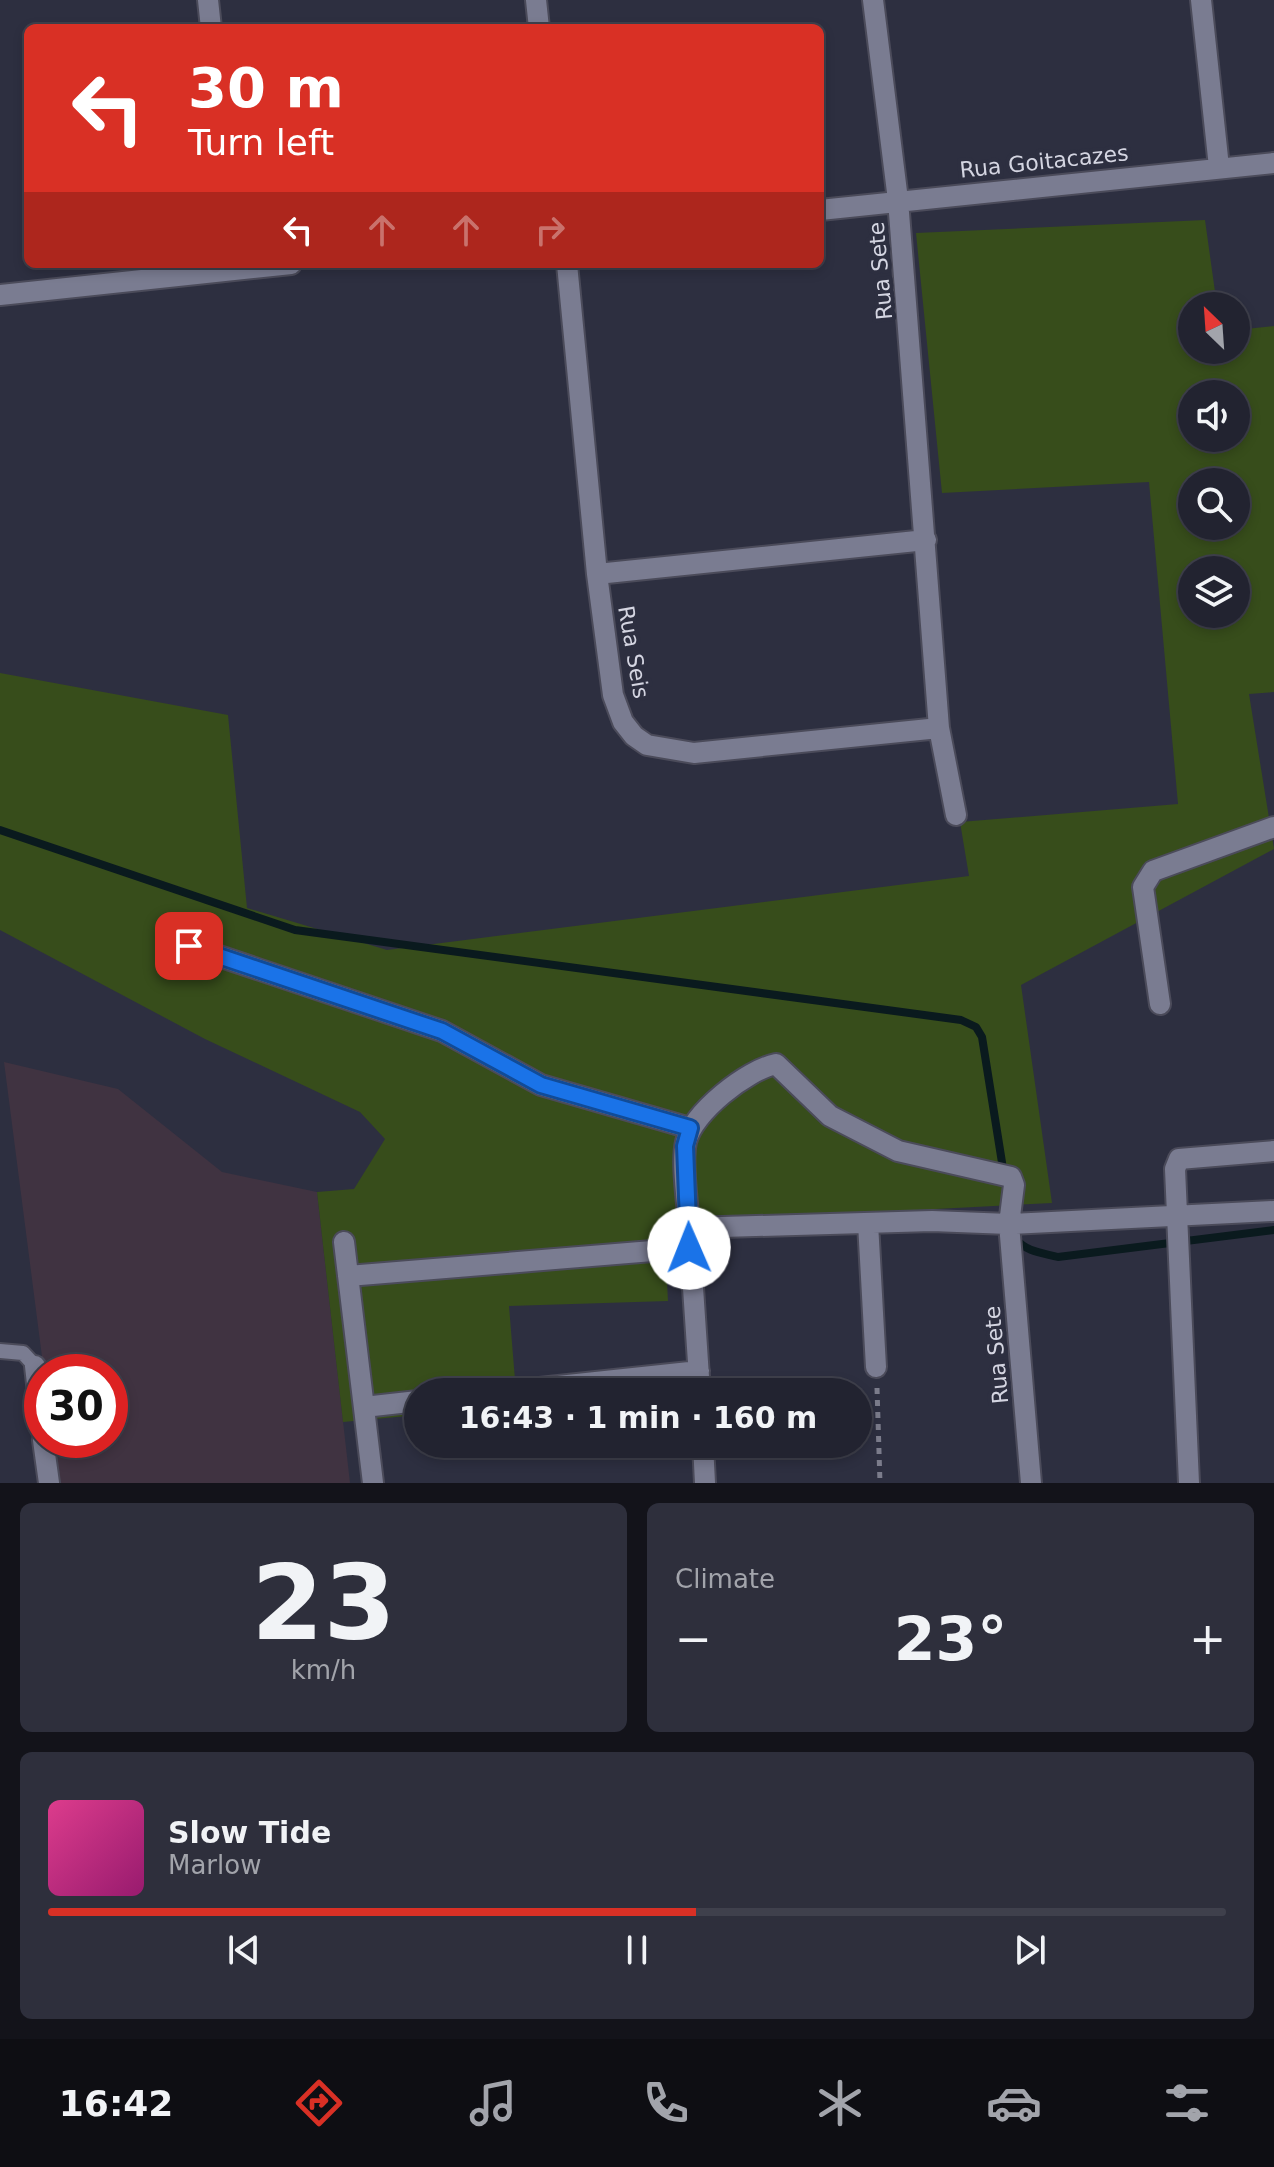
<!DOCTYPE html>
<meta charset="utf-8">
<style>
:root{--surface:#222330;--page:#2e2f3c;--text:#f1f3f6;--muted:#a2a4ab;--line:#3f404c;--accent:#d93025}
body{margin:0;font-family:"DejaVu Sans",sans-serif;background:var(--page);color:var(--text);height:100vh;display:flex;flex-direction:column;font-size:30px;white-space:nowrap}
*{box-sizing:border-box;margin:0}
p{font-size:26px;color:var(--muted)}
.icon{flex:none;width:44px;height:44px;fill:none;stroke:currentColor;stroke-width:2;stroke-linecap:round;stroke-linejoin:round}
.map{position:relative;height:1483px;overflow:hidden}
.drawer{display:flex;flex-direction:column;gap:20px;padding:20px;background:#13131a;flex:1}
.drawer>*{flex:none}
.guide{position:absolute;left:24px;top:24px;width:800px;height:244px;border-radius:12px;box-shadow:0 4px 12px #0003,0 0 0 2px var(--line);background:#d93025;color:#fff;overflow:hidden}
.needle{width:52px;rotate:335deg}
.buttons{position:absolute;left:1178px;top:292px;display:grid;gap:16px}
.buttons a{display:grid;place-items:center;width:72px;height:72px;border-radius:50%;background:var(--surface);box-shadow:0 4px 12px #0003,0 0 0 2px var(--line);font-size:40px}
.speed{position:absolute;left:24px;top:1354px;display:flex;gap:16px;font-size:40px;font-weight:700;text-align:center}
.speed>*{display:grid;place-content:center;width:104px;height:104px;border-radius:50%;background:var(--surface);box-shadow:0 4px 12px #0003,0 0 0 2px var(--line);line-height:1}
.speed .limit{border:12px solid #d22;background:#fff;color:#111}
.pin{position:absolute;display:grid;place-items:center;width:68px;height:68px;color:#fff;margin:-34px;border-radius:16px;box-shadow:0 4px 12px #0006}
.me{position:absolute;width:88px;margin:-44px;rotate:359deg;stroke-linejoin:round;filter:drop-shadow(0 0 6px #0008)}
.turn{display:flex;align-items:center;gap:28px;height:168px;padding:0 32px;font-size:36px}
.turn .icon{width:104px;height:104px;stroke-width:2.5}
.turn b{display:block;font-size:56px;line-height:68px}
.lanes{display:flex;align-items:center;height:76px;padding:0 32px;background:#0003;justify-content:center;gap:40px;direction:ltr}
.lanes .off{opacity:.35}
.big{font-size:60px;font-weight:800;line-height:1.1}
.drawer .widget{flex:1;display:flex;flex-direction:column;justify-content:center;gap:12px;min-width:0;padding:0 28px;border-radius:12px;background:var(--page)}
.drawer .dial{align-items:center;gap:0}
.dial b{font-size:104px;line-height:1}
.song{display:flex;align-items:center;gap:24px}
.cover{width:96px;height:96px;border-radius:12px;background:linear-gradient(135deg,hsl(330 70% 55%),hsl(320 70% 35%))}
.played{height:8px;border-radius:4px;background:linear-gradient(90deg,var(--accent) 55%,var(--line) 55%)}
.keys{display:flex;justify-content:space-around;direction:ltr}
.heat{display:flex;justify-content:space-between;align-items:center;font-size:44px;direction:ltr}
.drawer .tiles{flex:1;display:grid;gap:20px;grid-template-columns:1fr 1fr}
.widget:last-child{grid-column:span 2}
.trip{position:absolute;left:404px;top:1378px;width:468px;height:80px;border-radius:40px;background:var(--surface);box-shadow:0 4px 12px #0003,0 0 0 2px var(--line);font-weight:800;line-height:80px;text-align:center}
.dock{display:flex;height:128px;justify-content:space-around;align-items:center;background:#0e0e13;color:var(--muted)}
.dock .icon{width:56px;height:56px}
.dock .active{color:var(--accent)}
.dock b{font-size:36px;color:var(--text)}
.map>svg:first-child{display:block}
</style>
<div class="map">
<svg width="1274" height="1483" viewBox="0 0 1274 1483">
<rect width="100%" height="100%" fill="#2d2f40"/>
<path fill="#403341" d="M4 1062 118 1089 222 1172 317 1192 350 1483H58L52 1440H110V1372H44Z"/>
<path fill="#374d1b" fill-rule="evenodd" d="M1205 220 1217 306H1192V350H1236V330L1274 326V692L1249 694 1274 849 1021 985 1052 1203 664 1223 668 1301 509 1306 516 1392H418V1415L343 1422 317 1192 354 1189 385 1139 360 1112 205 1039 0 930V673L228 715 247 908 387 950 969 876 960 822 1178 804 1149 482 942 493 916 233ZM1192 394H1236V438H1192ZM1192 482H1236V526H1192ZM1192 570H1236V614H1192Z"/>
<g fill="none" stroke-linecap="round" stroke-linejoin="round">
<path stroke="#0a1a1e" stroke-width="8" d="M0 830 295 930 961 1020 976 1027 982 1037 1004 1175
M1016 1239C1026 1252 1043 1253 1058 1257L1274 1230"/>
<defs>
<path id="lane" d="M0 1351 23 1353 35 1366"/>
<path id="street" d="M208 0 211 28
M536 0 539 28
M873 0 898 200 939 728 956 815
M1201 0 1219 167
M820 210 1274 163
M567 264 597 574 613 695 623 722 634 736 647 745 694 753 939 728
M0 295 291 264
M597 574 926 540
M189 946 442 1031 541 1085 690 1128
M1160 1004 1143 887 1153 871 1274 827
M868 1223 876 1367
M689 1228C688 1205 681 1163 686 1142 693 1112 747 1070 776 1064L830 1116 898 1151 1011 1177 1014 1185 1009 1224 1031 1483
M344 1242 373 1483
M348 1276 689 1248
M35 1366 42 1428
M502 1392 699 1371
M700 1392 689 1228 932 1221 1009 1224 1274 1211
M364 1407 418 1401
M43 1440 49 1483
M703 1444 705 1483
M1189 1483 1175 1169 1179 1159 1274 1151"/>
</defs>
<use href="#lane" stroke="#4b4b5a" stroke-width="18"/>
<use href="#street" stroke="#4b4b5a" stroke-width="24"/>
<path stroke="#7b7c8b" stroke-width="5" stroke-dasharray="6 6" stroke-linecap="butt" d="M877 1388 880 1483"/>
<use href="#lane" stroke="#7a7c91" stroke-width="14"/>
<use href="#street" stroke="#7a7c91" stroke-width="20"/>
</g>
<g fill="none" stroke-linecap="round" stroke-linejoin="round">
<defs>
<path id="route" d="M189 946 442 1031 541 1085 690 1128 685 1146 689 1248"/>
</defs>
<use href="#route" stroke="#114b97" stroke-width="20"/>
<use href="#route" stroke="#1a73e8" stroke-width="14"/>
</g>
<g text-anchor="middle" stroke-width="8" stroke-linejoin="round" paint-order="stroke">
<g font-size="22" fill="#d4d5e1" stroke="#2d2f40">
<text transform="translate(1044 161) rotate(-6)" y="8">Rua Goitacazes</text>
<text transform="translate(880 271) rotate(-95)" y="8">Rua Sete</text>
<text transform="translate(634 652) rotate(80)" y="8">Rua Seis</text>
<text transform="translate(996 1355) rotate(-95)" y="8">Rua Sete</text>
</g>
</g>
</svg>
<div class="buttons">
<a><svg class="needle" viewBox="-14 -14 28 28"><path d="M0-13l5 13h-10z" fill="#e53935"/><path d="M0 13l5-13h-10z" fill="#a2a4ab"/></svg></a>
<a><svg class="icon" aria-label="sound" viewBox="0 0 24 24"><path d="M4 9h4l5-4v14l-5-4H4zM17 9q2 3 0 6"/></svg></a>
<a><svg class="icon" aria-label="search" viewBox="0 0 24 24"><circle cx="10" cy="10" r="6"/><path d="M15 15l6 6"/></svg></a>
<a><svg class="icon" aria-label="layers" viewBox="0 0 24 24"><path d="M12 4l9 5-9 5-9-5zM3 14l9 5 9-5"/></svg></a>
</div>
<div class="speed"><div class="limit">30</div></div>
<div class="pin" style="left:189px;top:946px;background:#d93025"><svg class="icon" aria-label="arrive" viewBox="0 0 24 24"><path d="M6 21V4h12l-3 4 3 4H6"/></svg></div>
<svg class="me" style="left:689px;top:1248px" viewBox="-20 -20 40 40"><circle r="19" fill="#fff"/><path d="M0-13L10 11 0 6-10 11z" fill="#1a73e8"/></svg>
<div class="trip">16:43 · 1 min · 160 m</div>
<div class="guide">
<div class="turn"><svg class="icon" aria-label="left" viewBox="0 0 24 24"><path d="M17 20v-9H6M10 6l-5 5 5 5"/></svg><div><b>30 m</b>Turn left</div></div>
<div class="lanes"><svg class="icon" aria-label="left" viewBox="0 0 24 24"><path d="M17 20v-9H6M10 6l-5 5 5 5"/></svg><svg class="icon off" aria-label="ahead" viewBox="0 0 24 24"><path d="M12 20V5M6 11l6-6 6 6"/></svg><svg class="icon off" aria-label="ahead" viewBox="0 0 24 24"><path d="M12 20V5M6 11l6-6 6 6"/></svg><svg class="icon off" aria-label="right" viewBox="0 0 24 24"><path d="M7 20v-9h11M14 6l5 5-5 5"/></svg></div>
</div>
</div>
<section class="drawer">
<div class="tiles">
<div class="widget dial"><b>23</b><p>km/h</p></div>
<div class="widget"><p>Climate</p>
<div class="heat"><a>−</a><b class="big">23°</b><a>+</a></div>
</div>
<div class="widget">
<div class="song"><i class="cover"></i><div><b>Slow Tide</b><p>Marlow</p></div></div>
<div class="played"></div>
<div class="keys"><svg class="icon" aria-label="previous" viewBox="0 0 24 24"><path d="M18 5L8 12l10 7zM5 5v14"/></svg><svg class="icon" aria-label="pause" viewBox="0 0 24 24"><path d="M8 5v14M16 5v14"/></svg><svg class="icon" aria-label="next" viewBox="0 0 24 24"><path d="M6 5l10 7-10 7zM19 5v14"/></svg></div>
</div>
</div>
</section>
<nav class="dock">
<b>16:42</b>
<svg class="icon active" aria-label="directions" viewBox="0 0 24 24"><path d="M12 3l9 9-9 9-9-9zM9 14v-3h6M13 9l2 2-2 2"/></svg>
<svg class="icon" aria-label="music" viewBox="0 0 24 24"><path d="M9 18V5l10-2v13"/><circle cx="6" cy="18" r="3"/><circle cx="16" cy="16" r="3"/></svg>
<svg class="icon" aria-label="phone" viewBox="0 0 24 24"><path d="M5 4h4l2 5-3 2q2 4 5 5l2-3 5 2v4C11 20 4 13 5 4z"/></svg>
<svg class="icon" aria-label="climate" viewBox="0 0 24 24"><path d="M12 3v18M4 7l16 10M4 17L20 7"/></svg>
<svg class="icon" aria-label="car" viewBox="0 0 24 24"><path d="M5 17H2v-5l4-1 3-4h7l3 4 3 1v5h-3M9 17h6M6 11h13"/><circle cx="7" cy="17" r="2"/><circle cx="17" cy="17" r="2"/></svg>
<svg class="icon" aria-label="filters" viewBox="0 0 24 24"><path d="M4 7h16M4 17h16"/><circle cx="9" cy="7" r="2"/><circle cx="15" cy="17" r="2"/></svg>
</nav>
